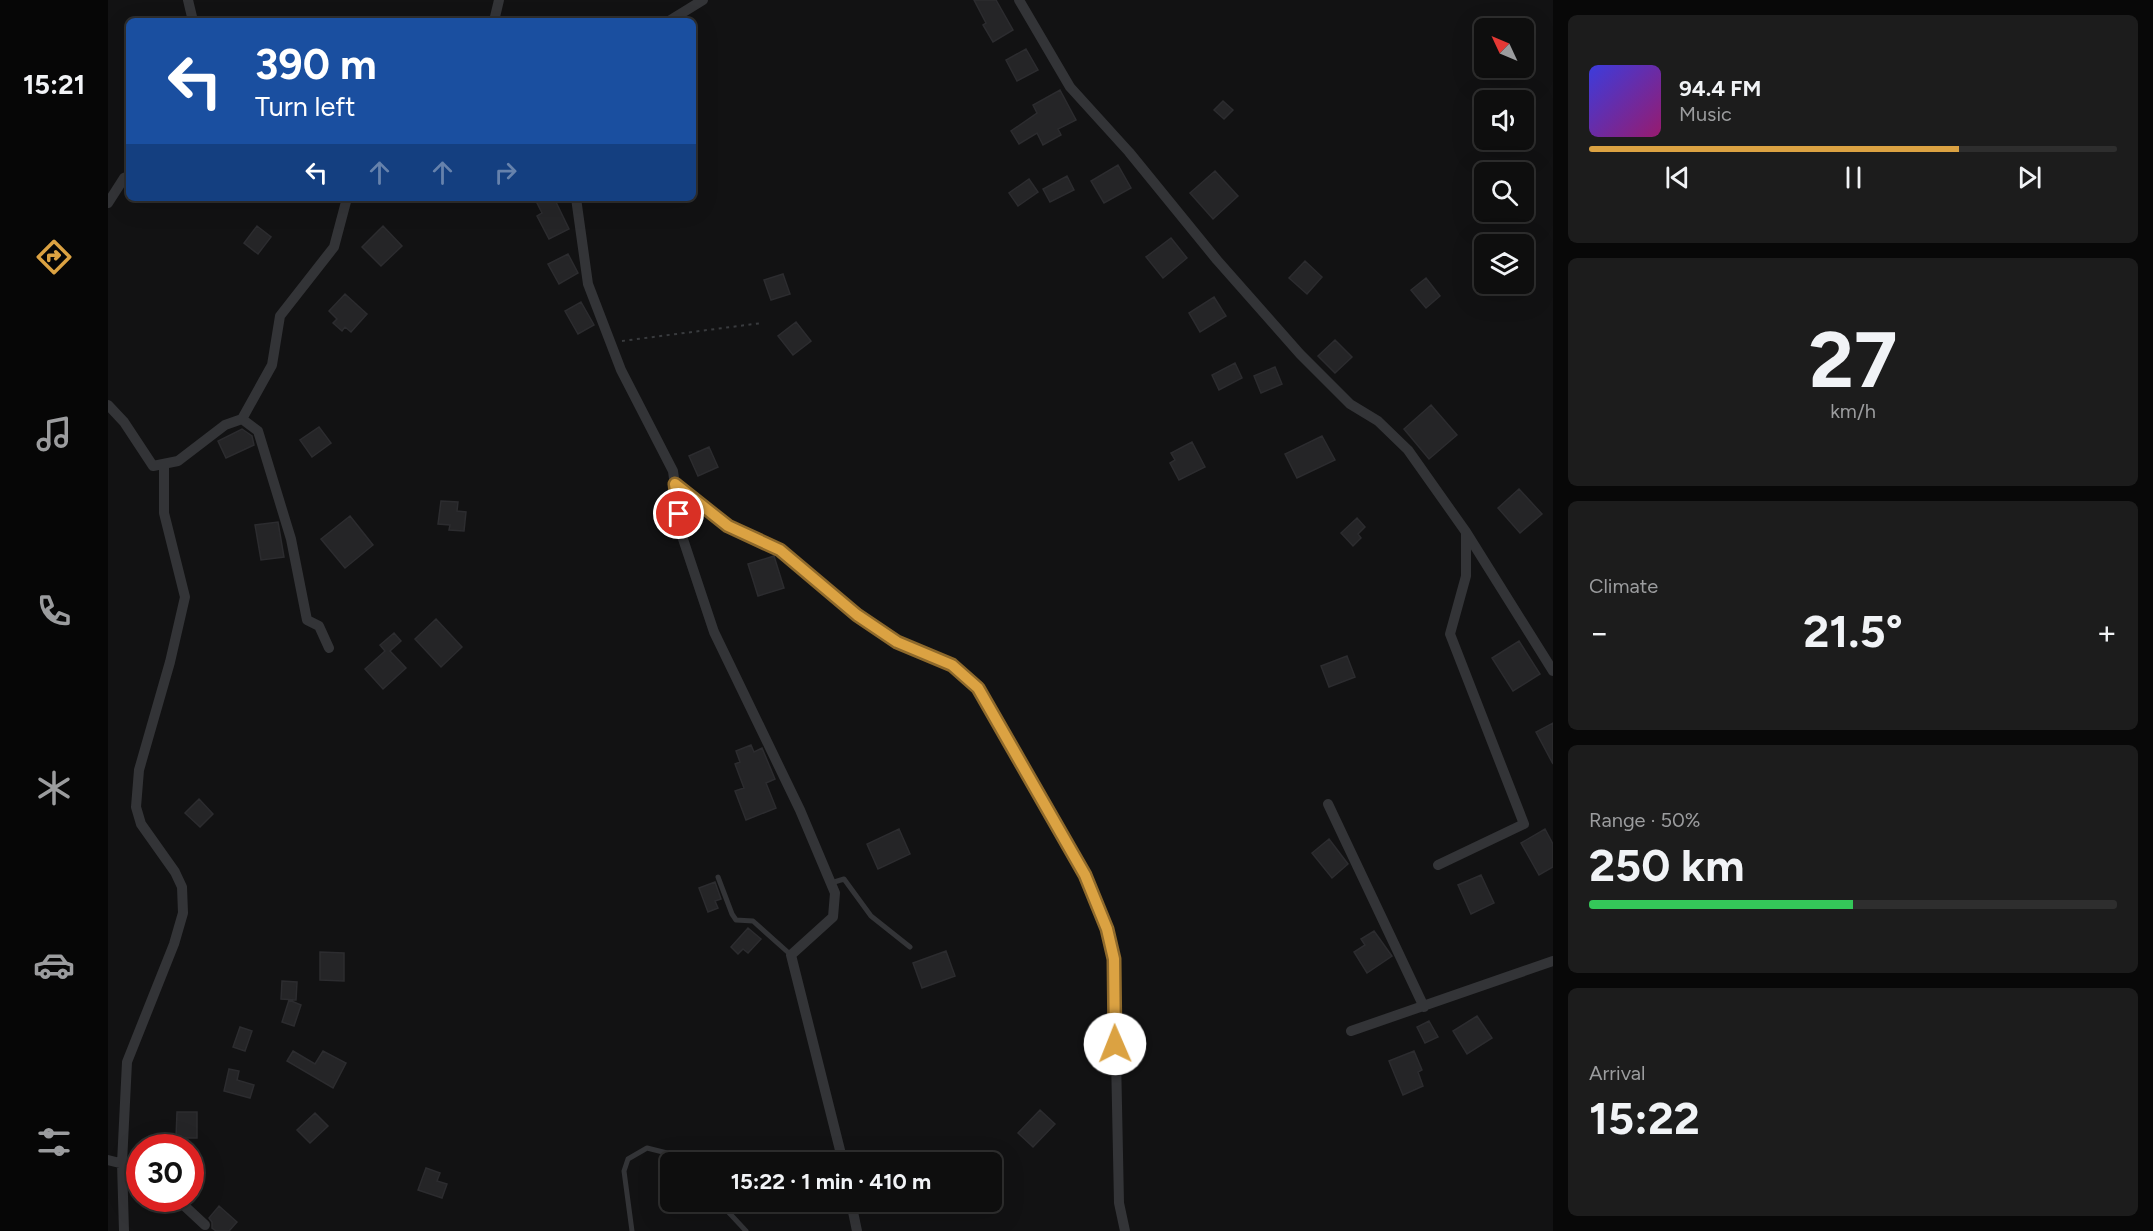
<!DOCTYPE html>
<meta charset="utf-8">
<style>
:root{--surface:#0e0e0e;--page:#1c1c1c;--text:#f1f3f6;--muted:#9b9c9e;--line:#2e2e2e;--accent:#dba242}
body{margin:0;font-family:Figtree,sans-serif;background:var(--page);color:var(--text);height:100vh;display:flex;flex-direction:column;font-size:22px;white-space:nowrap}
*{box-sizing:border-box;margin:0}
p{font-size:20px;color:var(--muted)}
.icon{flex:none;width:33px;height:33px;fill:none;stroke:currentColor;stroke-width:2;stroke-linecap:round;stroke-linejoin:round}
.map{position:relative;flex:1;overflow:hidden}
.panel{display:flex;flex-direction:column;gap:15px;padding:15px;background:#080808;width:600px}
.panel>*{flex:none}
.top-card{position:absolute;left:18px;top:18px;width:570px;height:183px;border-radius:9px;box-shadow:0 6px 24px #0002,0 0 0 2px var(--line);background:#1a4fa0;color:#fff;overflow:hidden}
.needle{width:39px;rotate:314deg}
.fabs{position:absolute;left:1366px;top:18px;display:grid;gap:12px}
.fabs a{display:grid;place-items:center;width:60px;height:60px;border-radius:9px;background:var(--surface);box-shadow:0 6px 24px #0002,0 0 0 2px var(--line);font-size:30px}
.speed{position:absolute;left:18px;top:1134px;display:flex;gap:12px;font-size:30px;font-weight:700;text-align:center}
.speed>*{display:grid;place-content:center;width:78px;height:78px;border-radius:50%;background:var(--surface);box-shadow:0 6px 24px #0002,0 0 0 2px var(--line);line-height:1}
.speed .limit{border:9px solid #d22;background:#fff;color:#111}
.pin{position:absolute;display:grid;place-items:center;width:51px;height:51px;color:#fff;margin:-26px;border:3px solid #fff;border-radius:50%;box-shadow:0 2px 6px #0007}
.me{position:absolute;width:66px;margin:-33px;rotate:359deg;stroke-linejoin:round;filter:drop-shadow(0 0 4px #0008)}
.turn{display:flex;align-items:center;gap:21px;height:126px;padding:0 30px;font-size:27px}
.turn .icon{width:78px;height:78px;stroke-width:2.5}
.turn b{display:block;font-size:42px;line-height:51px}
.lanes{display:flex;align-items:center;height:57px;padding:0 30px;background:#0003;justify-content:center;gap:30px;direction:ltr}
.lanes .off{opacity:.35}
.big{font-size:45px;font-weight:700;line-height:1.1}
.panel .widget{flex:1;display:flex;flex-direction:column;justify-content:center;gap:9px;min-width:0;padding:0 21px;border-radius:9px;background:var(--page)}
.panel .dial{align-items:center;gap:0}
.dial b{font-size:78px;line-height:1}
.song{display:flex;align-items:center;gap:18px}
.cover{width:72px;height:72px;border-radius:9px;background:linear-gradient(135deg,hsl(240 70% 55%),hsl(320 70% 35%))}
.played{height:6px;border-radius:3px;background:linear-gradient(90deg,var(--accent) 70%,var(--line) 70%)}
.keys{display:flex;justify-content:space-around;direction:ltr}
.heat{display:flex;justify-content:space-between;align-items:center;font-size:33px;direction:ltr}
.charge{height:9px;border-radius:4px;background:linear-gradient(90deg,#34c759 50%,var(--line) 0)}
.trip{position:absolute;left:552px;top:1152px;width:342px;height:60px;border-radius:9px;background:var(--surface);box-shadow:0 6px 24px #0002,0 0 0 2px var(--line);font-weight:700;line-height:60px;text-align:center}
main{display:flex;flex:1;min-height:0}
.tab-bar{display:flex;flex-direction:column;width:108px;justify-content:space-around;align-items:center;background:#060606;color:var(--muted)}
.tab-bar .icon{width:42px;height:42px}
.tab-bar .on{color:var(--accent)}
.tab-bar b{font-size:27px;color:var(--text)}
.map>svg:first-child{display:block}
</style>
<main>
<nav class="tab-bar">
<b>15:21</b>
<svg class="icon on" aria-label="directions" viewBox="0 0 24 24"><path d="M12 3l9 9-9 9-9-9zM9 14v-3h6M13 9l2 2-2 2"/></svg>
<svg class="icon" aria-label="music" viewBox="0 0 24 24"><path d="M9 18V5l10-2v13"/><circle cx="6" cy="18" r="3"/><circle cx="16" cy="16" r="3"/></svg>
<svg class="icon" aria-label="phone" viewBox="0 0 24 24"><path d="M5 4h4l2 5-3 2q2 4 5 5l2-3 5 2v4C11 20 4 13 5 4z"/></svg>
<svg class="icon" aria-label="climate" viewBox="0 0 24 24"><path d="M12 3v18M4 7l16 10M4 17L20 7"/></svg>
<svg class="icon" aria-label="car" viewBox="0 0 24 24"><path d="M5 17H2v-5l4-1 3-4h7l3 4 3 1v5h-3M9 17h6M6 11h13"/><circle cx="7" cy="17" r="2"/><circle cx="17" cy="17" r="2"/></svg>
<svg class="icon" aria-label="filters" viewBox="0 0 24 24"><path d="M4 7h16M4 17h16"/><circle cx="9" cy="7" r="2"/><circle cx="15" cy="17" r="2"/></svg>
</nav>
<div class="map">
<svg width="1445" height="1231" viewBox="0 0 1445 1231">
<rect width="100%" height="100%" fill="#121213"/>
<path fill="#252527" stroke="#2c2c2f" stroke-width="1.5" d="M866 0H888L905 30 885 42 875 25 878 23Z
M918 49 930 70 909 81 898 60Z
M952 90 968 120 950 129 953 135 935 145 929 133 911 144 903 131 929 113 925 105Z
M1115 101 1125 110 1116 119 1106 110Z
M1010 165 1023 188 996 203 983 181Z
M1107 171 1130 196 1105 219 1082 193Z
M959 176 966 190 942 202 935 189Z
M921 179 930 192 910 206 901 193Z
M433 198H446L461 229 441 239 429 216 434 213 428 201Z
M149 226 163 237 150 254 136 243Z
M275 226 294 246 273 266 254 247Z
M1063 238 1079 258 1055 278 1038 257Z
M460 254 470 273 451 284 440 264Z
M1197 261 1214 277 1199 294 1181 278Z
M675 274 682 294 663 300 656 280Z
M1318 278 1332 296 1318 308 1303 290Z
M237 294 259 314 243 332 237 327 234 331 225 323 229 319 221 311Z
M1106 297 1118 316 1092 332 1081 313Z
M473 302 486 325 470 334 457 311Z
M688 322 703 341 685 355 670 336Z
M1227 340 1244 357 1227 373 1210 356Z
M1127 363 1134 378 1111 390 1104 375Z
M1167 367 1174 384 1153 393 1146 376Z
M1323 405 1349 435 1321 459 1296 429Z
M211 427 223 443 204 457 192 440Z
M134 429 144 436 146 445 118 458 110 441Z
M1214 436 1227 460 1189 478 1177 454Z
M1084 442 1097 467 1071 480 1062 463 1067 460 1063 453Z
M601 447 610 467 590 476 581 456Z
M1411 489 1434 514 1412 533 1390 508Z
M333 501 350 502 349 511 358 512 356 531 341 530 342 525 330 524Z
M242 516 265 545 237 568 213 539Z
M1249 518 1257 527 1250 534 1253 538 1245 546 1233 533Z
M170 522 176 557 153 560 147 525Z
M666 556 676 588 650 596 640 564Z
M328 619 354 647 333 667 307 639Z
M286 633 293 641 282 651 298 668 275 689 257 669 277 651 272 645Z
M1411 641 1432 674 1405 691 1384 658Z
M1239 656 1247 677 1221 687 1213 666Z
M1445 723V764L1428 732Z
M643 745 646 752 654 748 667 779 658 783 668 808 638 820 627 791 636 788 627 764 632 762 628 751Z
M91 799 105 814 92 827 77 813Z
M791 829 802 854 770 869 759 844Z
M1437 829 1445 844V867L1431 875 1413 843Z
M1221 839 1240 864 1224 878 1204 853Z
M1373 875 1386 903 1363 914 1350 885Z
M607 882 613 899 607 901 610 908 600 912 591 888Z
M640 928 653 939 640 953 635 949 630 954 623 947Z
M1266 931 1284 956 1259 973 1246 952 1257 945 1253 939Z
M838 951 847 976 814 988 805 963Z
M212 952 236 953V981L212 980Z
M174 981 189 982 188 1000 173 999Z
M181 1000 193 1005 186 1026 174 1022Z
M1369 1016 1384 1038 1359 1054 1345 1031Z
M1321 1021 1330 1037 1317 1043 1309 1027Z
M132 1027 144 1031 137 1051 125 1047Z
M185 1051 207 1064 215 1051 238 1063 225 1088 179 1061Z
M1306 1051 1314 1070 1310 1072 1315 1086 1295 1095 1281 1061Z
M121 1069 131 1071 129 1080 146 1085 142 1098 116 1091Z
M932 1110 947 1124 925 1147 910 1133Z
M69 1112H89V1138H68Z
M207 1113 220 1126 202 1143 189 1130Z
M318 1168 332 1173 329 1181 339 1184 334 1198 310 1190Z
M859 1202H883L871 1213Z
M111 1206 129 1222 121 1231H108L104 1228V1222L101 1218Z"/>
<g fill="none" stroke-linecap="round" stroke-linejoin="round">
<path stroke="#393b3e" stroke-width="2" stroke-dasharray="3 4.5" stroke-linecap="butt" d="M514 341 654 323"/>
<path stroke="#333437" stroke-width="5" d="M610 877 624 914 628 920 645 921 683 955
M723 883 736 879 763 916 802 947
M611 1202 638 1231
M524 1231 516 1171 520 1159 539 1148 563 1154 574 1162"/>
<path stroke="#333437" stroke-width="10" d="M80 0 85 21
M911 0 962 87 1021 152 1109 260 1192 354 1242 404 1270 421 1300 450 1358 532 1445 671
M386 21 391 0
M561 21 595 0
M468 198 480 284 513 370 565 471 574 536 606 632 692 810 727 893 725 917 683 955 735 1162
M0 203 16 178 21 176
M0 405 16 422 45 466 70 461 117 425 134 419 150 431 183 539 199 620 211 626 221 648
M134 419 164 365 172 316 226 247 239 198
M567 485 620 526 672 550 749 615 789 642 844 665 870 688 977 875 999 929 1006 959 1011 1203 1017 1231
M1220 804 1316 1007
M1330 865 1416 824 1342 634 1358 576V532
M1243 1031 1445 961
M0 1160 32 1168
M68 1198 97 1225
M743 1202 749 1231
M16 1231 14 1163 19 1062 66 944 75 913 74 887 67 872 33 824 28 807 31 770 62 662 77 597 56 513V464"/>
</g>
<g fill="none" stroke-linecap="round" stroke-linejoin="round">
<defs>
<path id="route" d="M571 514 567 484 620 526 672 550 749 615 789 642 844 665 870 688 977 875 999 929 1006 959 1007 1044"/>
</defs>
<use href="#route" stroke="#8e692b" stroke-width="15"/>
<use href="#route" stroke="#dba242" stroke-width="10"/>
</g>
</svg>
<div class="fabs">
<a><svg class="needle" viewBox="-14 -14 28 28"><path d="M0-13l5 13h-10z" fill="#e53935"/><path d="M0 13l5-13h-10z" fill="#9b9c9e"/></svg></a>
<a><svg class="icon" aria-label="sound" viewBox="0 0 24 24"><path d="M4 9h4l5-4v14l-5-4H4zM17 9q2 3 0 6"/></svg></a>
<a><svg class="icon" aria-label="search" viewBox="0 0 24 24"><circle cx="10" cy="10" r="6"/><path d="M15 15l6 6"/></svg></a>
<a><svg class="icon" aria-label="layers" viewBox="0 0 24 24"><path d="M12 4l9 5-9 5-9-5zM3 14l9 5 9-5"/></svg></a>
</div>
<div class="speed"><div class="limit">30</div></div>
<div class="pin" style="left:571px;top:514px;background:#d93025"><svg class="icon" aria-label="arrive" viewBox="0 0 24 24"><path d="M6 21V4h12l-3 4 3 4H6"/></svg></div>
<svg class="me" style="left:1007px;top:1044px" viewBox="-20 -20 40 40"><circle r="19" fill="#fff"/><path d="M0-13L10 11 0 6-10 11z" fill="#dba242"/></svg>
<div class="trip">15:22 · 1 min · 410 m</div>
<div class="top-card">
<div class="turn"><svg class="icon" aria-label="left" viewBox="0 0 24 24"><path d="M17 20v-9H6M10 6l-5 5 5 5"/></svg><div><b>390 m</b>Turn left</div></div>
<div class="lanes"><svg class="icon" aria-label="left" viewBox="0 0 24 24"><path d="M17 20v-9H6M10 6l-5 5 5 5"/></svg><svg class="icon off" aria-label="ahead" viewBox="0 0 24 24"><path d="M12 20V5M6 11l6-6 6 6"/></svg><svg class="icon off" aria-label="ahead" viewBox="0 0 24 24"><path d="M12 20V5M6 11l6-6 6 6"/></svg><svg class="icon off" aria-label="right" viewBox="0 0 24 24"><path d="M7 20v-9h11M14 6l5 5-5 5"/></svg></div>
</div>
</div>
<section class="panel">
<div class="widget">
<div class="song"><i class="cover"></i><div><b>94.4 FM</b><p>Music</p></div></div>
<div class="played"></div>
<div class="keys"><svg class="icon" aria-label="previous" viewBox="0 0 24 24"><path d="M18 5L8 12l10 7zM5 5v14"/></svg><svg class="icon" aria-label="pause" viewBox="0 0 24 24"><path d="M8 5v14M16 5v14"/></svg><svg class="icon" aria-label="next" viewBox="0 0 24 24"><path d="M6 5l10 7-10 7zM19 5v14"/></svg></div>
</div>
<div class="widget dial"><b>27</b><p>km/h</p></div>
<div class="widget"><p>Climate</p>
<div class="heat"><a>−</a><b class="big">21.5°</b><a>+</a></div>
</div>
<div class="widget"><p>Range · 50%</p><b class="big">250 km</b><div class="charge"></div></div>
<div class="widget"><p>Arrival</p><b class="big">15:22</b></div>
</section>
</main>
